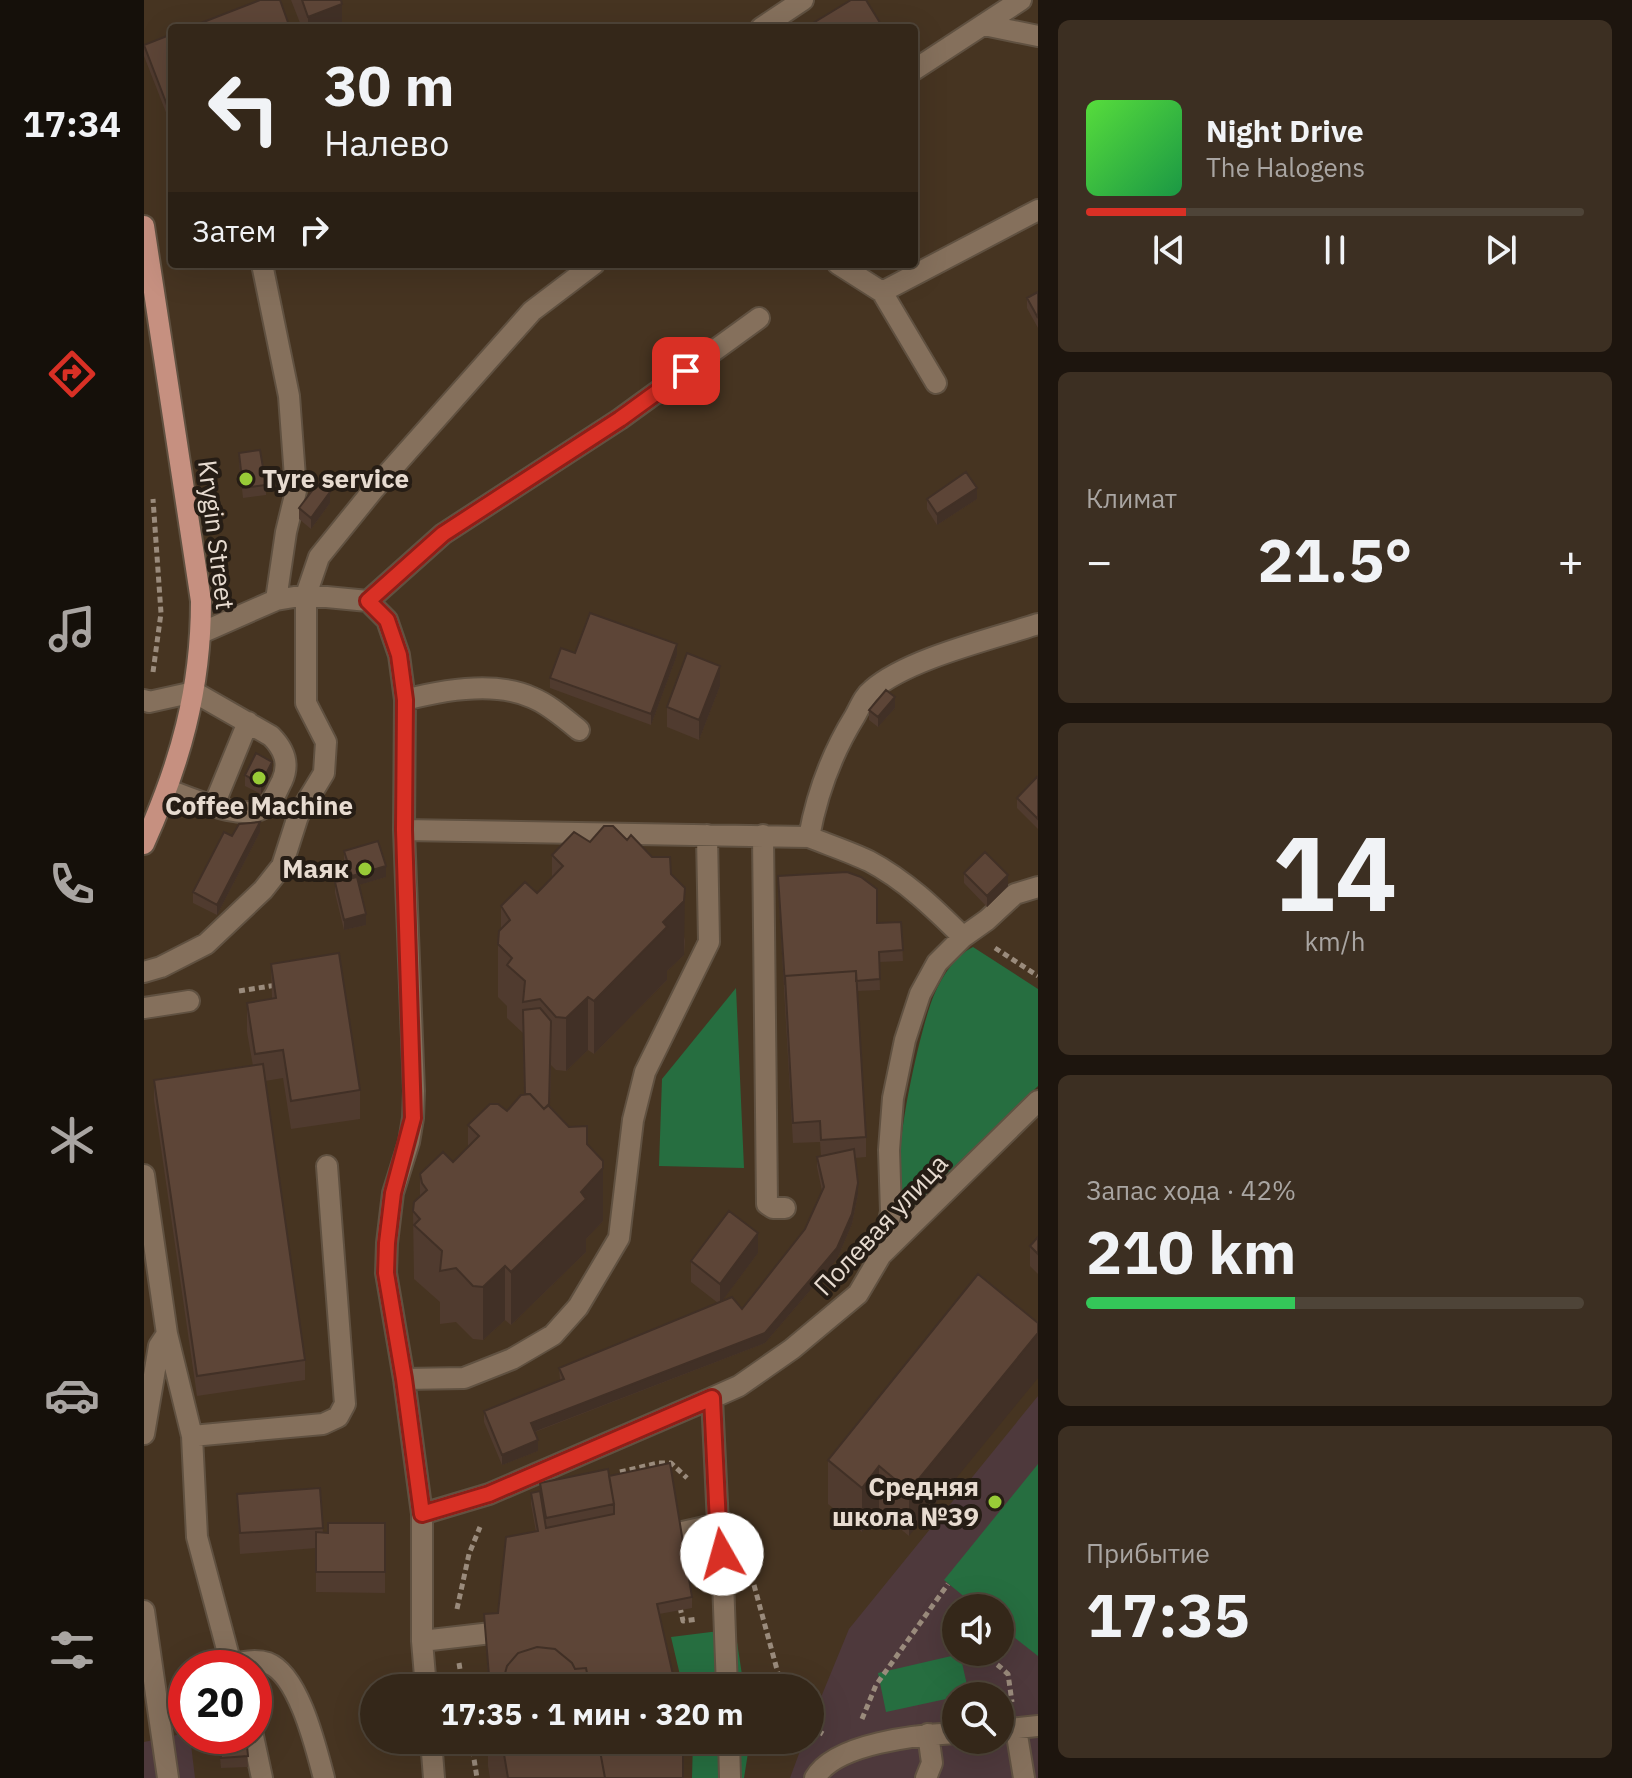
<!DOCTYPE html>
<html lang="ru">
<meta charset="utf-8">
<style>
:root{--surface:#342719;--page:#3c2f22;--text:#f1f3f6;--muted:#a9a5a2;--line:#4e4438;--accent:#d93025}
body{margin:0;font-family:"IBM Plex Sans",sans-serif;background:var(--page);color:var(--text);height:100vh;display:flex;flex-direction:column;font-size:30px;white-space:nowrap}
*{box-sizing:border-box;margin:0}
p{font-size:26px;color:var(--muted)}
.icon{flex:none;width:44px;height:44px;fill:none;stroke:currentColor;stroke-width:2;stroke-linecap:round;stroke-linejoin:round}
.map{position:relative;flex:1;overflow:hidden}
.details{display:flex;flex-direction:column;gap:20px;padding:20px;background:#1d150e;width:594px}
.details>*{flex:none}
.banner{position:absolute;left:24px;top:24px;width:750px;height:244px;border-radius:8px;box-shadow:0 8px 32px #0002,0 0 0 2px var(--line);background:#342719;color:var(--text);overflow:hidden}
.fabs{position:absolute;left:798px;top:1594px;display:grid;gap:16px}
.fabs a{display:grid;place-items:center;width:72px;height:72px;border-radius:50%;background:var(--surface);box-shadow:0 8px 32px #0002,0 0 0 2px var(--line);font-size:40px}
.speed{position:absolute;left:24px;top:1650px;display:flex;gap:16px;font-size:40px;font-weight:700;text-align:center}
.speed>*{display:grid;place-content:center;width:104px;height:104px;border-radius:50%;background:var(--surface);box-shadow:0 8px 32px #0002,0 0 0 2px var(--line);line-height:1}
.speed .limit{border:12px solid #d22;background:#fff;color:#111}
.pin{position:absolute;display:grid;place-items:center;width:68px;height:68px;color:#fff;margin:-34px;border-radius:16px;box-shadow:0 4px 12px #0006}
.me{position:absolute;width:88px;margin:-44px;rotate:353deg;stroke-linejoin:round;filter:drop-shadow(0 0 6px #0008)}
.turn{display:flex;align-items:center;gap:28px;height:168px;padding:0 24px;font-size:36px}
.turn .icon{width:104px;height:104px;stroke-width:2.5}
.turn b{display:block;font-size:56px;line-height:68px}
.then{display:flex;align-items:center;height:76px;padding:0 24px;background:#0003;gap:16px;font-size:30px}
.big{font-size:60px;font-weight:700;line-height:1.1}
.details .card{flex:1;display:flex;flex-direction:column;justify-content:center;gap:12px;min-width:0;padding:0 28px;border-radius:12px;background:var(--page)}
.details .dial{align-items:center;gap:0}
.dial b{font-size:104px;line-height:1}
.song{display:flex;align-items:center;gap:24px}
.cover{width:96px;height:96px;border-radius:12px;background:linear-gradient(135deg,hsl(110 70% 55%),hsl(140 70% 35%))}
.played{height:8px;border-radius:4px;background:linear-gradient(90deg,var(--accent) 20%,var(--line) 20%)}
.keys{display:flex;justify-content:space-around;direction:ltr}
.heat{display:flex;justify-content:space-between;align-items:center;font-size:44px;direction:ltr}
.charge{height:12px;border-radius:6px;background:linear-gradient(90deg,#34c759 42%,var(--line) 0)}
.trip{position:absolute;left:216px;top:1674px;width:464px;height:80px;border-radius:40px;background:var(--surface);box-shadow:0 8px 32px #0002,0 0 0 2px var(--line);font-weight:700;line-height:80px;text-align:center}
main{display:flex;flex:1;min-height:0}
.menu{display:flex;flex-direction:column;width:144px;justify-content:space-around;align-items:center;background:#15100a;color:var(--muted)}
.menu .icon{width:56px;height:56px}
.menu .on{color:var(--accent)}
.menu b{font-size:36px;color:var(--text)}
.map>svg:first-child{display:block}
</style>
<main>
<nav class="menu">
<b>17:34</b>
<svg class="icon on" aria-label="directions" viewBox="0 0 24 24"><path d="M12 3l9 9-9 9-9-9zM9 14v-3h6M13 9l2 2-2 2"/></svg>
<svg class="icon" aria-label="music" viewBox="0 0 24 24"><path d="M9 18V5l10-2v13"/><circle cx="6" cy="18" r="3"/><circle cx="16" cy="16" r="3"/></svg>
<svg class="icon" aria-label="phone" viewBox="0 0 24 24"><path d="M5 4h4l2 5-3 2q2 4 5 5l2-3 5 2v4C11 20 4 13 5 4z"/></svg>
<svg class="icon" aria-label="climate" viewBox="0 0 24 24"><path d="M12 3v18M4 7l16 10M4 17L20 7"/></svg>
<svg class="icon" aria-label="car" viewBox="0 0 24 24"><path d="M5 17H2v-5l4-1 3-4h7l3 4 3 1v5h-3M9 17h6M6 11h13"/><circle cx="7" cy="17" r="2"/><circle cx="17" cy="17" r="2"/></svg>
<svg class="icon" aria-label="filters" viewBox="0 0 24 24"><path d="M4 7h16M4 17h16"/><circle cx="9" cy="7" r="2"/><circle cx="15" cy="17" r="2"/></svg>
</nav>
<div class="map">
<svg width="894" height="1778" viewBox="0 0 894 1778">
<rect width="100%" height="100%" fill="#463421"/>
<path fill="#4e393c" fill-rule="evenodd" d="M894 1396V1778H646L660 1740H666V1724L705 1629ZM812 1608H856V1652H812ZM812 1696H856V1740H812Z
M42 1733V1736H46L51 1778H0V1742Z"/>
<path fill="#266e40" d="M829 947 894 989V1086L774 1203 769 1206 762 1205C740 1182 776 1031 788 1000 796 980 809 957 829 947Z
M592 988 600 1168 515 1166 518 1079Z
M894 1464V1656L856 1626V1608H834L800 1580Z
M591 1629 600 1688H539L527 1637Z
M816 1654 825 1694 742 1712 734 1673Z
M549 1740H606L600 1778H548Z"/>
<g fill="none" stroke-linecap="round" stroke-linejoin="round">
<defs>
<path id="minor" d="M840 25 894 36
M617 28 659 0
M770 70 877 0
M118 264 145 396 152 491 142 532 132 600
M694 264 738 292 792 383
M738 292 894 210
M224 601 299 534 476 419 615 318
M57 633 132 600 162 595 224 601 243 620 255 655 261 700 260 830 270 1091 269 1118 265 1142 249 1193 243 1243 242 1273 260 1379 278 1514V1641L282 1688
M0 700 5 702 50 692 127 736C140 749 146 763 138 781 133 790 130 801 121 807 100 823 48 798 24 790
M261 700C299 690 353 681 389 698 406 705 421 719 435 730
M70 805 104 722
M260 830 665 837C685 845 706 852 725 861 761 880 790 908 819 937
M619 835 623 1204 629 1208H641
M665 837C673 793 688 753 711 716 716 707 720 696 728 690 763 659 848 639 894 624
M0 972 17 967 62 944 119 890 138 866 154 816 180 773 182 742 162 703V595L175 557 230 489 388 311 450 264
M0 1008 45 1001
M0 1175 23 1334 48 1436 53 1537 88 1668
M737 1255 747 1212 745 1150 749 1098 761 1040 776 994 793 963 819 937 843 920 871 894 894 887
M260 1379 320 1378 368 1359 409 1335 434 1307 475 1238 489 1120 501 1072 565 942 563 835
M568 1398 595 1386 648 1349 714 1294 737 1255 894 1101
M0 1434 15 1346 23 1334
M48 1436 179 1424 194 1417 201 1404 183 1166
M278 1514 345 1494 568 1398 574 1524 578 1554 583 1688
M512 1538 574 1524
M515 1566 578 1554
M0 1611 24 1778
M278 1641 365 1631
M87 1664C99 1662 112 1659 124 1663 155 1675 172 1748 180 1778
M872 1729 880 1778
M856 1730 894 1726
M109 1736 118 1778
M287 1740 290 1778
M585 1740 586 1778
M671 1778C691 1743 774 1735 812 1733
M782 1778 788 1763 784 1734"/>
<path id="major" d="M0 226 57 601C57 690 36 764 0 844"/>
</defs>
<use href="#minor" stroke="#605141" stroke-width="24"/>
<use href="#major" stroke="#605141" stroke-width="24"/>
<path stroke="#9a8b7c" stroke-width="5" stroke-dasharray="6 4" stroke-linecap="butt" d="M9 672 17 613 9 499
M851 948 894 976
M95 991 133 985
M476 1472 514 1463H527L543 1478
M610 1585 638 1688
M536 1607 539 1621 554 1619
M313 1609 325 1554 336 1527
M816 1654C837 1651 849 1660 864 1674L868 1702
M315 1663 319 1688
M718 1719 732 1685 804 1584
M666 1726 679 1734
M327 1740 333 1778"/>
<use href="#minor" stroke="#85705c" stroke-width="20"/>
<use href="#major" stroke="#c69080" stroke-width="20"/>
</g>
<path fill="#503b2f" d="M147 0H197L198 28H158Z
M28 34 23 115 0 56V45Z
M894 292V328L883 308V298Z
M95 453 122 485V495L99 498 95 464Z
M783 499H833L793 525 783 509Z
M186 503 167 529 155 519V508Z
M431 653 533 655 507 725 406 688V678Z
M576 686 555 740 523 727V707Z
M751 708 734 727 725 720V710Z
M128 772 117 794 101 786V775Z
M894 779V829L873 808V798Z
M116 832 73 915 49 903V892L88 836Z
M483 840 508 857 527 874 541 941 540 955 523 971V980L450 1054 444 1050 422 1071 412 1070 407 1065 406 1106 459 1161V1221L442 1239V1252L367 1325 361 1320 339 1340 329 1339 312 1322 296 1324V1302L270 1279 269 1211 276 1197V1174L309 1162 324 1147V1125L363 1111 380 1095 379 1033 363 1018V1006L354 997V944L357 929V906L393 893 408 878V855L446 842Z
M200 851 242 877 214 885 222 925 200 930 191 893V882L206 879 200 861Z
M820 873 864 886 843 907 820 883Z
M634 886 733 923 757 922 759 961 735 962 736 990 713 991 722 1137V1157L711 1158 714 1194 708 1224 693 1259 621 1343 391 1432 394 1451 358 1465 340 1422V1411L416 1380 415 1368 574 1303 547 1282V1261L614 1253 578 1301 598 1309 661 1229 678 1191 673 1167V1157L677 1156 676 1142 649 1143Z
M127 964 216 1090V1119L147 1129 139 1078 121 1081 161 1360V1380L53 1396 10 1100V1080L109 1066 103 1032V1003L128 999Z
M894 1237V1274L886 1266V1246Z
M894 1323 765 1536 735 1511 718 1532 684 1504V1460Z
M465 1476 548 1597V1608L515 1614 532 1688H345L340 1614 354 1613 392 1532 387 1504V1493H396V1483Z
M176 1488 179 1533 241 1523V1593L172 1592V1548L96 1554 93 1494Z
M74 1736H102L104 1767 77 1768Z
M344 1740H539V1778H346L344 1766Z"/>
<path fill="#413026" d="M198 4V28H164V17Z
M28 103V114L23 115V105Z
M833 488V499L793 525V514Z
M186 492V503L167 529V518Z
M533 644V655L507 725V714Z
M576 666V686L555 740V720Z
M751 697V708L734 727V717Z
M128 762V772L117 794V784Z
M116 822V832L73 915V905Z
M242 866V877L208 887V876Z
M864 875V886L843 907V896Z
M541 888 540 955 523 971V980L450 1054V1001L519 922Z
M222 914V925L200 930V920Z
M444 997V1050L422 1071V1018Z
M407 1021 404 1158 400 1162Z
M459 1168V1221L442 1239V1252L367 1325V1272Z
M714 1183V1194L708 1224 693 1259 621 1343 387 1433V1423L621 1333Z
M614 1233V1253L576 1304V1284Z
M361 1266V1320L339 1340V1287Z
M894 1333V1378L765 1536V1491Z
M394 1440V1451L358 1465V1455Z
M735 1466V1511L718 1532V1488Z"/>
<path fill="#5d4537" stroke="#413026" stroke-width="2" d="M116 0H136L146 28H44Z
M158 0H197L198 4 164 17Z
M707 0H722L738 26 735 28H661Z
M28 34V103L23 105 0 45Z
M894 292V318L883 298Z
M116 450 122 485 99 488 95 453Z
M822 472 833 488 793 514 783 499Z
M174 483 186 492 167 518 155 508Z
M446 613 533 644 507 714 406 678 417 648 431 653Z
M543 653 576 666 555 720 523 707Z
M742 690 751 697 734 717 725 710Z
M112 753 128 762 117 784 101 775Z
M893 777 894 779V819L873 798Z
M116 822 73 905 49 892 80 832 88 836 95 824Z
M460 826H469L483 840 487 835 508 857H526L527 874 541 888 540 901 519 922 523 927 450 1001 444 997 422 1018 412 1017 396 999 379 1002 381 981 363 965 368 958 354 944 355 931 366 920 357 906 381 882 393 893 399 887 419 866 408 855 430 832 446 842Z
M234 841 242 866 208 876 200 851Z
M841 852 864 875 843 896 820 873Z
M703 872 717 877 733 889V923L757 922 759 950 735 952 736 979 712 981V971L641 976V985L634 876Z
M213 877 222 914 200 920 191 882Z
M195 953 216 1090 147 1101 139 1050 111 1054 103 1003 132 998 127 964Z
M712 971 722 1137 677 1140 676 1121 649 1123 641 976Z
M396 1008 407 1021 405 1105 400 1109 386 1094H381L379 1010Z
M119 1064 161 1360 53 1376 10 1080Z
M386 1094 400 1109 404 1105 425 1127 443 1126V1144L459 1161V1168L437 1192 442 1199 367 1272 361 1266 339 1287 329 1286 312 1268 296 1271 298 1251 270 1225 276 1219 269 1211 270 1202 283 1190 278 1183 276 1174 299 1152 309 1162 335 1136 324 1125 346 1104H354L363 1111 377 1095Z
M710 1149 714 1183 708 1214 693 1248 621 1333 387 1423 394 1440 358 1455 340 1411 420 1379 415 1368 588 1297 598 1309 661 1229 680 1187 673 1157Z
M585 1211 614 1233 576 1284 547 1261Z
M894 1237V1254L886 1246Z
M834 1274 894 1323V1333L765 1491 735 1466 718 1488 684 1460Z
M526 1463 548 1597 513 1604 532 1688H446L442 1668 431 1669 428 1663 411 1649 393 1647 374 1653 363 1666 359 1681 349 1683V1688H346L340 1614 354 1613 362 1537 394 1531 387 1493 396 1491 402 1528 470 1514V1504L465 1476Z
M464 1469 470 1504 402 1518 396 1483Z
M176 1488 179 1528 96 1533 93 1494Z
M184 1523H241V1572H172V1532L184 1533Z
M393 1647 411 1649 428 1663 431 1669 442 1668 446 1688H349V1683L359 1681 363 1666 374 1653Z
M75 1736H102L104 1756 77 1758Z
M348 1740H454L461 1778H364L360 1754 350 1755Z
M454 1740H539V1778H461Z"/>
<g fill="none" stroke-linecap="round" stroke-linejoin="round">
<defs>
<path id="route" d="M542 371 476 419 299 534 224 601 243 620 255 655 261 700 260 830 269 1118 249 1193 243 1243 242 1273 260 1379 278 1514 345 1494 568 1398 574 1524 578 1554"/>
</defs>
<use href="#route" stroke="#8d1f18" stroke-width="20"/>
<use href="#route" stroke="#d93025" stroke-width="14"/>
</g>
<g fill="#98cb37" stroke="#261d15" stroke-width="3">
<circle cx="102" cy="479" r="8"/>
<circle cx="115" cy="778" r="8"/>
<circle cx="221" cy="869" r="8"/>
<circle cx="851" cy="1502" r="8"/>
</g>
<g text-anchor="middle" stroke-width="8" stroke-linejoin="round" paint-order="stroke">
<g font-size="26" font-weight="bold" fill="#e7dbd0" stroke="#261d15" text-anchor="end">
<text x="118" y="488" text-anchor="start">Tyre service</text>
<text x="115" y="815" text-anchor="middle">Coffee Machine</text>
<text x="205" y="878">Маяк</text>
<text x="835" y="1496">Средняя<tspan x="835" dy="30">школа №39</tspan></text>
</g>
<g font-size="26" fill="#e7dbd0" stroke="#261d15">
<text transform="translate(72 535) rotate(83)" y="9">Krygin Street</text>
<text transform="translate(737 1225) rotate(-47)" y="9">Полевая улица</text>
</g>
</g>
</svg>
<div class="fabs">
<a><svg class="icon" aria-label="sound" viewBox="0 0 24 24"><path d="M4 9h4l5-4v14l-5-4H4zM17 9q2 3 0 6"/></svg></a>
<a><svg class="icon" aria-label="search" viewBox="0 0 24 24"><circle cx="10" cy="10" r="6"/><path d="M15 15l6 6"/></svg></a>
</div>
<div class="speed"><div class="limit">20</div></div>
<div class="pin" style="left:542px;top:371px;background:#d93025"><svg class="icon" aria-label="arrive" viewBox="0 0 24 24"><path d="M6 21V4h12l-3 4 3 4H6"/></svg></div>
<svg class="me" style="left:578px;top:1554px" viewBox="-20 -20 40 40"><circle r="19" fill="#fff"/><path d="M0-13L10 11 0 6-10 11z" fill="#d93025"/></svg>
<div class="trip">17:35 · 1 мин · 320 m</div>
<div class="banner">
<div class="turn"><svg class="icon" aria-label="left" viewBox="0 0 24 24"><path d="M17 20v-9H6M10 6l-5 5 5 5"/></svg><div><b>30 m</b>Налево</div></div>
<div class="then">Затем<svg class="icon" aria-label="right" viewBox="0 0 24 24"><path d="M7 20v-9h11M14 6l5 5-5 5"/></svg></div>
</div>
</div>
<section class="details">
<div class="card">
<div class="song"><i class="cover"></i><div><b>Night Drive</b><p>The Halogens</p></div></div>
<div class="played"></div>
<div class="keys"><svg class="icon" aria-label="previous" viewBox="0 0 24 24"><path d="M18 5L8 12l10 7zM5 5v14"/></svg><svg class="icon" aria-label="pause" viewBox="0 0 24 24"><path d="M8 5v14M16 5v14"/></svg><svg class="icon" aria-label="next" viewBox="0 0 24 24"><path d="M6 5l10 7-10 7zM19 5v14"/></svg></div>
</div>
<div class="card"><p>Климат</p>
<div class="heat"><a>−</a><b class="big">21.5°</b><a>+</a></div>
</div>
<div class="card dial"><b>14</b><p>km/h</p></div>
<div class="card"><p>Запас хода · 42%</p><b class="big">210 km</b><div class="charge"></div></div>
<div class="card"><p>Прибытие</p><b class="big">17:35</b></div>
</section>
</main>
